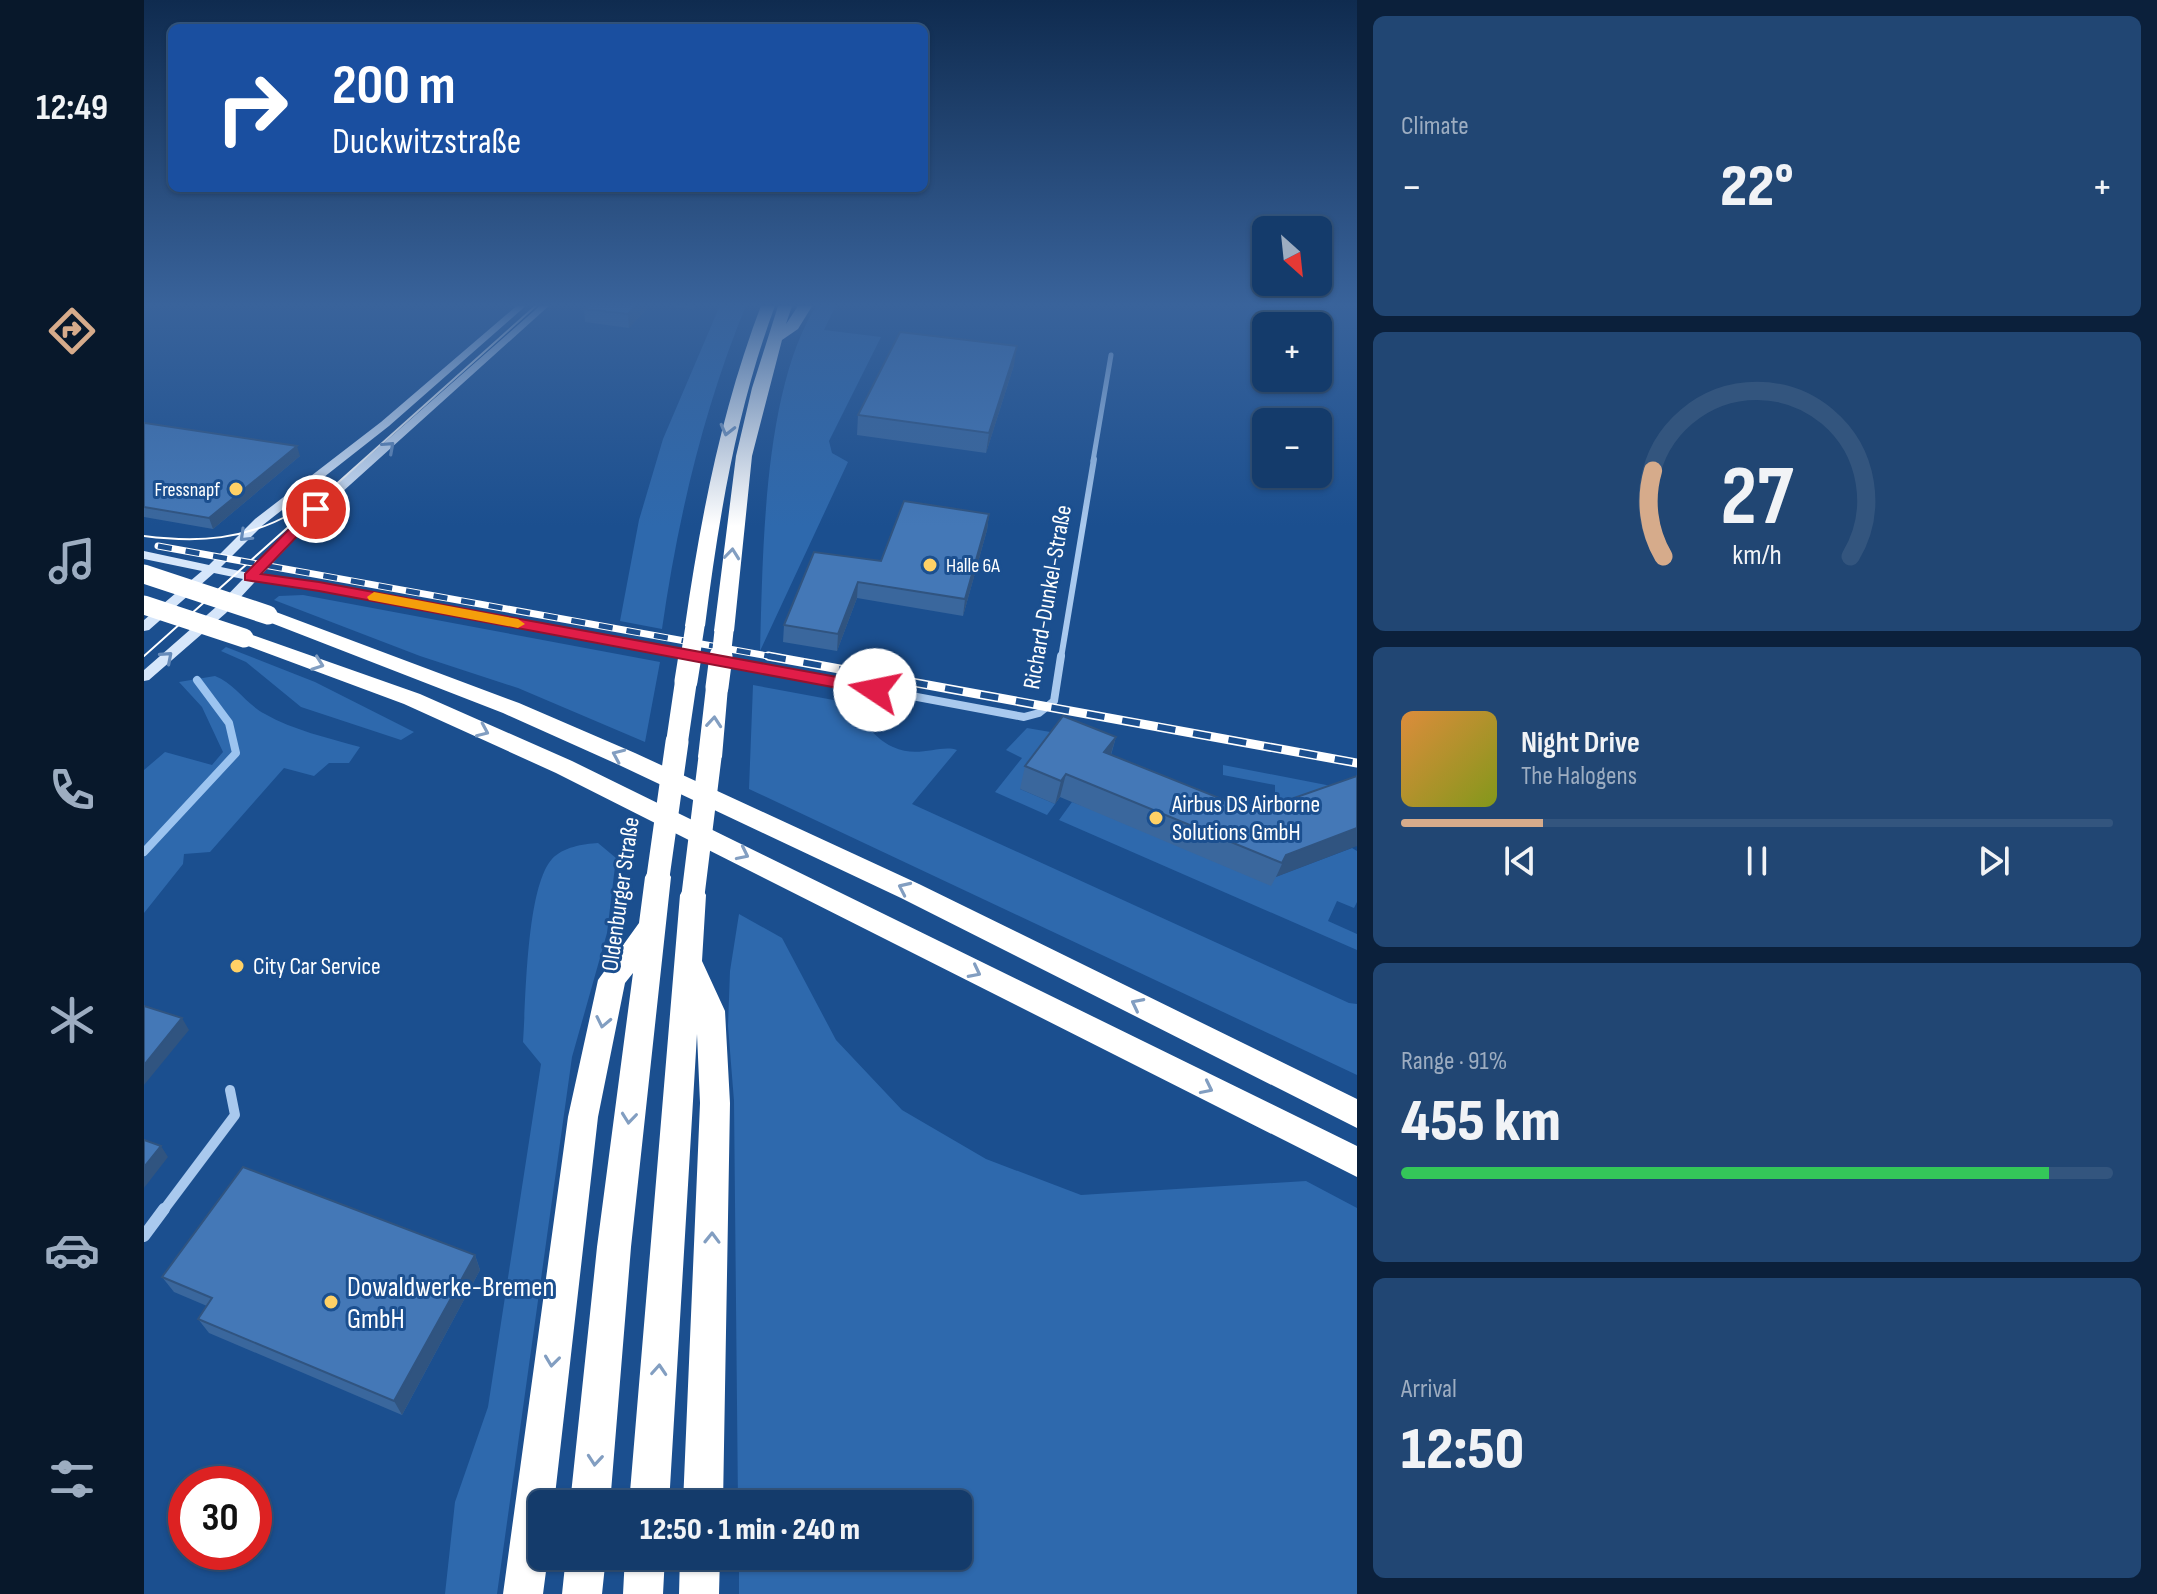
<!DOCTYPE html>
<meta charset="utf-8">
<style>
:root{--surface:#143b6b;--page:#214673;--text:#f1f3f6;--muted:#9dadc1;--line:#33557e;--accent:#d6ab8b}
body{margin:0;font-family:"Sofia Sans Condensed",sans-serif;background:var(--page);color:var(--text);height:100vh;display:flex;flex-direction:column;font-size:30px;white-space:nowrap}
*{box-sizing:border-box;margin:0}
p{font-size:26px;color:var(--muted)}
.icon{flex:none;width:44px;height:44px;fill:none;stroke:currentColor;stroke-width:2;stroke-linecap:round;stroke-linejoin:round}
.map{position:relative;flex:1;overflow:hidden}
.sheet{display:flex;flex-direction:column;gap:16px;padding:16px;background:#0b203b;width:800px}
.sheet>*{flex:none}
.guide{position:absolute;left:24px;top:24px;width:760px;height:168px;border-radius:12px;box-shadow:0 2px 6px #0004,0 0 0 2px var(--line);background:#1a4fa0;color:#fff;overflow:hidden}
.needle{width:52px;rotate:153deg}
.buttons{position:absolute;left:1108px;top:216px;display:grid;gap:16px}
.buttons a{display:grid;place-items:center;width:80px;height:80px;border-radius:12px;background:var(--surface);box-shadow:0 2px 6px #0004,0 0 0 2px var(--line);font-size:40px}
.speed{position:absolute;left:24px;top:1466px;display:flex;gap:16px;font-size:40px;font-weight:700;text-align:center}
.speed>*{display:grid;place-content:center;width:104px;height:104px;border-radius:50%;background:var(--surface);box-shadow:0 2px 6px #0004,0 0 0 2px var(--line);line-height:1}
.speed .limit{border:12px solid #d22;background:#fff;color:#111}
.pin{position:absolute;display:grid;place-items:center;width:68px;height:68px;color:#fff;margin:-34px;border:4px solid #fff;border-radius:50%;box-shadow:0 2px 8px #0007}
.me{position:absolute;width:88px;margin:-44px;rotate:281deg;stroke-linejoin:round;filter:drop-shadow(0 0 6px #0008)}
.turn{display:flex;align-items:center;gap:28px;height:168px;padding:0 32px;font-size:36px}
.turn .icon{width:104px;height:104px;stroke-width:2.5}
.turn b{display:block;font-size:56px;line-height:68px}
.big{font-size:60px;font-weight:800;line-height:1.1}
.sheet .tile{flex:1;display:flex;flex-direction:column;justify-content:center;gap:12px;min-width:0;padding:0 28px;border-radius:12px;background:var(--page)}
.sheet .dial{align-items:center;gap:0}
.dial svg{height:208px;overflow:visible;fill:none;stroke:var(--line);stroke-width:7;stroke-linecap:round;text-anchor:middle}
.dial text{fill:var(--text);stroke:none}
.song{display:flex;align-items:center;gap:24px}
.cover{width:96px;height:96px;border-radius:12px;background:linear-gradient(135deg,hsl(30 70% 55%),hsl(70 70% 35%))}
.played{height:8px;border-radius:4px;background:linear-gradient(90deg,var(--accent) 20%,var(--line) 20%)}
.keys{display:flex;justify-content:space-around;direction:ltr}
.heat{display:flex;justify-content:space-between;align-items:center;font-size:44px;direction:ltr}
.charge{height:12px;border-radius:6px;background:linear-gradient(90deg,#34c759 91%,var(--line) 0)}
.trip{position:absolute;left:384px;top:1490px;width:444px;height:80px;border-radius:12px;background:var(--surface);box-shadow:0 2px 6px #0004,0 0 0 2px var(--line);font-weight:800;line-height:80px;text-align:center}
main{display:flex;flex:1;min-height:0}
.dock{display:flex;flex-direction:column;width:144px;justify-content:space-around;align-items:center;background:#08182b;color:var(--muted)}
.dock .icon{width:56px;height:56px}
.dock .active{color:var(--accent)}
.dock b{font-size:36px;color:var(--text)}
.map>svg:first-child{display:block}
</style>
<main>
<nav class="dock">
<b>12:49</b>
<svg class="icon active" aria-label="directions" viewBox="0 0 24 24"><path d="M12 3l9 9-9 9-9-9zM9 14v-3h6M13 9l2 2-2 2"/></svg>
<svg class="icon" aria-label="music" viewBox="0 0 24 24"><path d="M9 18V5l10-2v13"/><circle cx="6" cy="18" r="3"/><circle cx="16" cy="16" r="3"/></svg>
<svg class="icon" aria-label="phone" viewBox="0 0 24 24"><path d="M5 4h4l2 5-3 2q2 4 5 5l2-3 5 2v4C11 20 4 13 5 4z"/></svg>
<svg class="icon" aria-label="climate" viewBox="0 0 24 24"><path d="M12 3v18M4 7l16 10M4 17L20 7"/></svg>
<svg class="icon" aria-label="car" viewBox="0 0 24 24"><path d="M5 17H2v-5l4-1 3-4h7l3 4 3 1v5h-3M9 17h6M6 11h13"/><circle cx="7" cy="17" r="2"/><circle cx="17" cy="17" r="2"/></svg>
<svg class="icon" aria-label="filters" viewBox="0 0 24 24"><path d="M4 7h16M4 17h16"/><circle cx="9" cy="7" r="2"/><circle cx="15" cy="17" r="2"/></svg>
</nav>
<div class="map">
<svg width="1213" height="1594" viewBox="0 0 1213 1594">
<rect width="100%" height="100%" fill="#1b4f8f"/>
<path fill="#2e69ad" d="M577 303H603C560 407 534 517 518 629L476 621 495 520 519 439Z
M674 303H693L680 330 737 337 685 441 688 453 704 462 616 651C619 551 619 387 674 303Z
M159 595 516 662 501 742 374 688 276 656 130 600 135 596Z
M82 647 171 682 270 732 257 740 157 707 102 662 77 651Z
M71 676C91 684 102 704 121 714 149 730 184 738 216 747L205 763H185L170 776 140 768 66 852 40 854 39 864 0 913V770L21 752 68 765 79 752 58 707 35 682Z
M609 685 695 701C716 711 726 737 749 747 774 759 796 744 813 750L768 804 1205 1003 1213 1004V1075L605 789Z
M883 728 918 734 876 789 911 804 903 815 851 792 878 758 862 750Z
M1079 765 1213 791 1117 829 1096 803 1131 809V785L1079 775Z
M928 802 1131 877 1208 848 1213 851V902L1210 908 1193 901 1184 921 1213 934V950L915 820Z
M454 843 472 858 463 933 428 1057 353 1594H301L311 1502 344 1407 397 1064 379 1042C382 1001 382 888 408 859 419 847 439 844 454 843Z
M595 914 638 938 692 1040 758 1110 842 1159 937 1195 1162 1181 1213 1208V1594H595V1556H814V1504H594L590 1101 584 1026 586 971Z"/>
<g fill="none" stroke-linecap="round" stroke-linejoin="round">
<path stroke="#9cc4f0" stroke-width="8" d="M0 852 92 753 85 723 53 680"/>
<path stroke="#a9c9ee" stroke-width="5" d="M949 461 967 355"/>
<path stroke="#a9c9ee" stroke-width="6" d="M106 577 175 586 564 658
M917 658 950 459"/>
<path stroke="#a9c9ee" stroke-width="8" d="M554 656 880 717 895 713 910 701 917 656"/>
<path stroke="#a9c9ee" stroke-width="10" d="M19 1211 91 1115 86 1090"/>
<path stroke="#a9c9ee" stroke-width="12" d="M0 1236 20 1209"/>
<path fill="#d6e6fa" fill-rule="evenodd" d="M376 303H385L245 426 119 525 77 567 105 573 168 506 399 303H408L176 512 82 613 5 680 0 681V670L72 607 99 579 70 573 5 630 0 631V620L58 571 0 559V551L65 565 111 519 237 422Z"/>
<path fill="#fff" fill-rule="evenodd" d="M618 303H632C593 408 575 515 561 626L551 632 541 626C557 515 578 408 618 303Z
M635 303H649L642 324 656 303H670L654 329 638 340 608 456 590 631 580 637 570 631 592 456 608 388Z
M124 609 375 703 491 753 775 884 1213 1099V1128L757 898 475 765 359 713 117 619 114 615 117 611Z
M100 632 276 694 428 761 1213 1146V1177L412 773 260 704 93 642 90 638 93 634Z
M542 674 553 681 544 742 541 747H525L522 742 531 681Z
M573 680 584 687 578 757 574 762H558L554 757 562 687Z
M514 867 523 870 527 877 487 1247 466 1504H426L453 1247 489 973 481 983 454 1117 410 1504H398V1556H404L399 1594H359L424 1117 454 980 495 923 501 877 505 870Z
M549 885 558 888 562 895 558 961 581 1011 586 1103 579 1504H539L556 1103 553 1034 525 1504H485L536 895 540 888Z
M422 1556H462L458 1594H418Z
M481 1556H521L519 1594H479Z
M536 1556H576L575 1594H535Z"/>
<path stroke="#fff" stroke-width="2" d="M0 536C54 543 102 540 150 512
M0 656 395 303"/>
<defs>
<path id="rail-far1" d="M14 546 635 658"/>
<path id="rail" d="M624 656 1213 763"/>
</defs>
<use href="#rail-far1" stroke="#fff" stroke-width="7"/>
<use href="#rail" stroke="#fff" stroke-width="9"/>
<use href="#rail-far1" stroke="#1b4f8f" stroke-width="5" stroke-dasharray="14" stroke-linecap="butt"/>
<use href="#rail" stroke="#1b4f8f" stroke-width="6" stroke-dasharray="18" stroke-linecap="butt"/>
<path stroke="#fff" stroke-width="19" d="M0 574 124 615
M0 605 100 638
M546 658 551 626
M577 658 580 631"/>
<path stroke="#fff" stroke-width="23" d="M542 681 546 656
M573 687 577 656
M514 877 533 742
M549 895 566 757"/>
</g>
<path fill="#3a679d" d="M446 303H553L548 309 507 304 485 328 441 322 440 309Z
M870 365 842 453 713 435 714 415Z
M0 423 156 456 69 529 0 517Z
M845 514 843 530 819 616 713 598 693 651 639 642 640 625 737 561Z
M972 737 967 755 1110 812 1213 776 1132 877 1127 886 916 797 911 804 876 789 881 766Z
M331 1255 336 1270 258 1415 65 1333 54 1319 63 1306 30 1292 18 1277Z"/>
<path fill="#305480" d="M495 303 507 304 485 328 484 314Z
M873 346 870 365 842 453 845 433Z
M153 446 156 456 69 529 65 518Z
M845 514 843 530 819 616 821 599Z
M714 582 713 598 693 651 694 634Z
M972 737 965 760 960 752Z
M922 774 916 797 911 804 917 781Z
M1213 828V846L1132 877 1142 855Z
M38 1018 45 1030 0 1085V1065Z
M17 1146 24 1157 0 1188V1167Z
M331 1255 336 1270 258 1415 250 1401Z"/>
<path fill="#4478b7" stroke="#305480" stroke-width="2" d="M446 303H495L484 314 440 309Z
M756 332 873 346 845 433 714 415Z
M0 423H1L153 446 65 518 0 507Z
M760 501 845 514 821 599 714 582 694 634 640 625 670 552 737 561Z
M919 716 972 737 960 752 1110 812 1213 776V828L1142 855 1138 863 922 774 917 781 881 766Z
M0 1006 38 1018 0 1065Z
M0 1140 17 1146 0 1167Z
M99 1167 331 1255 250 1401 54 1319 68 1298 18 1277Z"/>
<defs><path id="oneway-chevron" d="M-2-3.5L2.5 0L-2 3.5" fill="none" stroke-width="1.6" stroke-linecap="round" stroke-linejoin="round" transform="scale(2)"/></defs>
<g stroke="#829ec1">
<use href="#oneway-chevron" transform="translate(583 430) rotate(104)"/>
<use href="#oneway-chevron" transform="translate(588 554) rotate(-84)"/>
<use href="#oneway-chevron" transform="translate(174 664) rotate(20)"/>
<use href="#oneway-chevron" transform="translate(570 722) rotate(-85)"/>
<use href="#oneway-chevron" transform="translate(339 731) rotate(24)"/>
<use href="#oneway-chevron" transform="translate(474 755) rotate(-156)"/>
<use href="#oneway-chevron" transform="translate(599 854) rotate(26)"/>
<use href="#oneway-chevron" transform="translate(760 888) rotate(-155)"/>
<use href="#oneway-chevron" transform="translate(831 972) rotate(27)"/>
<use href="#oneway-chevron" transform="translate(993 1004) rotate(-153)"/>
<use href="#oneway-chevron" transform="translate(459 1022) rotate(102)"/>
<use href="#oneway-chevron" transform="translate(1063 1088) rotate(26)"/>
<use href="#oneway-chevron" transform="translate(485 1118) rotate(96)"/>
<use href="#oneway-chevron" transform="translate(568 1238) rotate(-89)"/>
<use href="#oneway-chevron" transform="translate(408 1361) rotate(97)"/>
<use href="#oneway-chevron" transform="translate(515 1370) rotate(-86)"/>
<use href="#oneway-chevron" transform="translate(451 1460) rotate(95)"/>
</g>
<g stroke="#668bba">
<use href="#oneway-chevron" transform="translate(245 447) rotate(-42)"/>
<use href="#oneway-chevron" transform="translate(101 536) rotate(136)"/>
<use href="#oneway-chevron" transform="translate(23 657) rotate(-41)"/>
</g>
<linearGradient id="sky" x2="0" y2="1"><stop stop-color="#0f2b4f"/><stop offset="0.58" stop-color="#39639b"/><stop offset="1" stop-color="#39639b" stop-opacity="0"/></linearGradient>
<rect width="1213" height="526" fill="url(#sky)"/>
<path fill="#e11d48" stroke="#92132f" stroke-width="2" d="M168 506 179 509 117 574 175 582 731 684 740 690 731 695 175 591 101 580V574Z"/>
<path fill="#f59e0b" d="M230 592 374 619 381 624 374 628 225 600 223 597Z"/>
<g fill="#ffd166" stroke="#1b4f8f" stroke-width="3">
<circle cx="92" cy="489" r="8"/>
<circle cx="786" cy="565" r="8"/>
<circle cx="1012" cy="818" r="8"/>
<circle cx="93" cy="966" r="8"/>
<circle cx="187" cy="1302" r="8"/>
</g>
<g text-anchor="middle" stroke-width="6" stroke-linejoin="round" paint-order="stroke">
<g font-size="20" fill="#fff" stroke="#1b4f8f" text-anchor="end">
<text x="76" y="496">Fressnapf</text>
<text x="802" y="572" text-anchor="start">Halle 6A</text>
</g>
<g font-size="24" fill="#fff" stroke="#1b4f8f">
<text transform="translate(903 597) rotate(-80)" y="8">Richard-Dunkel-Straße</text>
<text transform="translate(476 894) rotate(-82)" y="8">Oldenburger Straße</text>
</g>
<g font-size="24" fill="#fff" stroke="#1b4f8f" text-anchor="start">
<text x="1028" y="812">Airbus DS Airborne<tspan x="1028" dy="28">Solutions GmbH</tspan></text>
<text x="109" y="974">City Car Service</text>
</g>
<g font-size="28" fill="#fff" stroke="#1b4f8f" text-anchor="start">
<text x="203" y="1296">Dowaldwerke-Bremen<tspan x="203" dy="32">GmbH</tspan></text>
</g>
</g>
</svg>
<div class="buttons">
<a><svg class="needle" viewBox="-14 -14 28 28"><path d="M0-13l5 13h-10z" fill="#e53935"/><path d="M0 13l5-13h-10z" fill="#9dadc1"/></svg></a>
<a>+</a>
<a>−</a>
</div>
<div class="speed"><div class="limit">30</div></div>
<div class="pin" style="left:172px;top:509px;background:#d93025"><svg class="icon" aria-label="arrive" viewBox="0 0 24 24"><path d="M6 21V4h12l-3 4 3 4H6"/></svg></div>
<svg class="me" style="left:731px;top:690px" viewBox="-20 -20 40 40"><circle r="19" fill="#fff"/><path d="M0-13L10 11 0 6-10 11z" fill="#e11d48"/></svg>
<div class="trip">12:50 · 1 min · 240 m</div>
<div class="guide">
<div class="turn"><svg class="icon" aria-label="right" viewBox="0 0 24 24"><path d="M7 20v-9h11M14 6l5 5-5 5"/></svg><div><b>200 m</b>Duckwitzstraße</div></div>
</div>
</div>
<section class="sheet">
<div class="tile"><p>Climate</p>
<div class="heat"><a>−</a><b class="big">22°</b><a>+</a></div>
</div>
<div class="tile dial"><svg viewBox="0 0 100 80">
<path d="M14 69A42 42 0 1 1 86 69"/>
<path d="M14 69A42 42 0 0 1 10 36" stroke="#d6ab8b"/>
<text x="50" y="56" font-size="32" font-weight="700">27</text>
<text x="50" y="72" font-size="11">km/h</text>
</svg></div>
<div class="tile">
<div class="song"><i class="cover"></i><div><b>Night Drive</b><p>The Halogens</p></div></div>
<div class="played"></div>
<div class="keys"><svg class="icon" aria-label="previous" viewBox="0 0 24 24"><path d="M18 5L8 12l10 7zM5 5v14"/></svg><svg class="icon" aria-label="pause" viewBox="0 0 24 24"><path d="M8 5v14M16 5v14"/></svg><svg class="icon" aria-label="next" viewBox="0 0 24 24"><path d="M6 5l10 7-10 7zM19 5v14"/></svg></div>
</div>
<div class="tile"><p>Range · 91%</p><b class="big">455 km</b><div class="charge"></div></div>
<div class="tile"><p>Arrival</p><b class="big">12:50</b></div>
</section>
</main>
